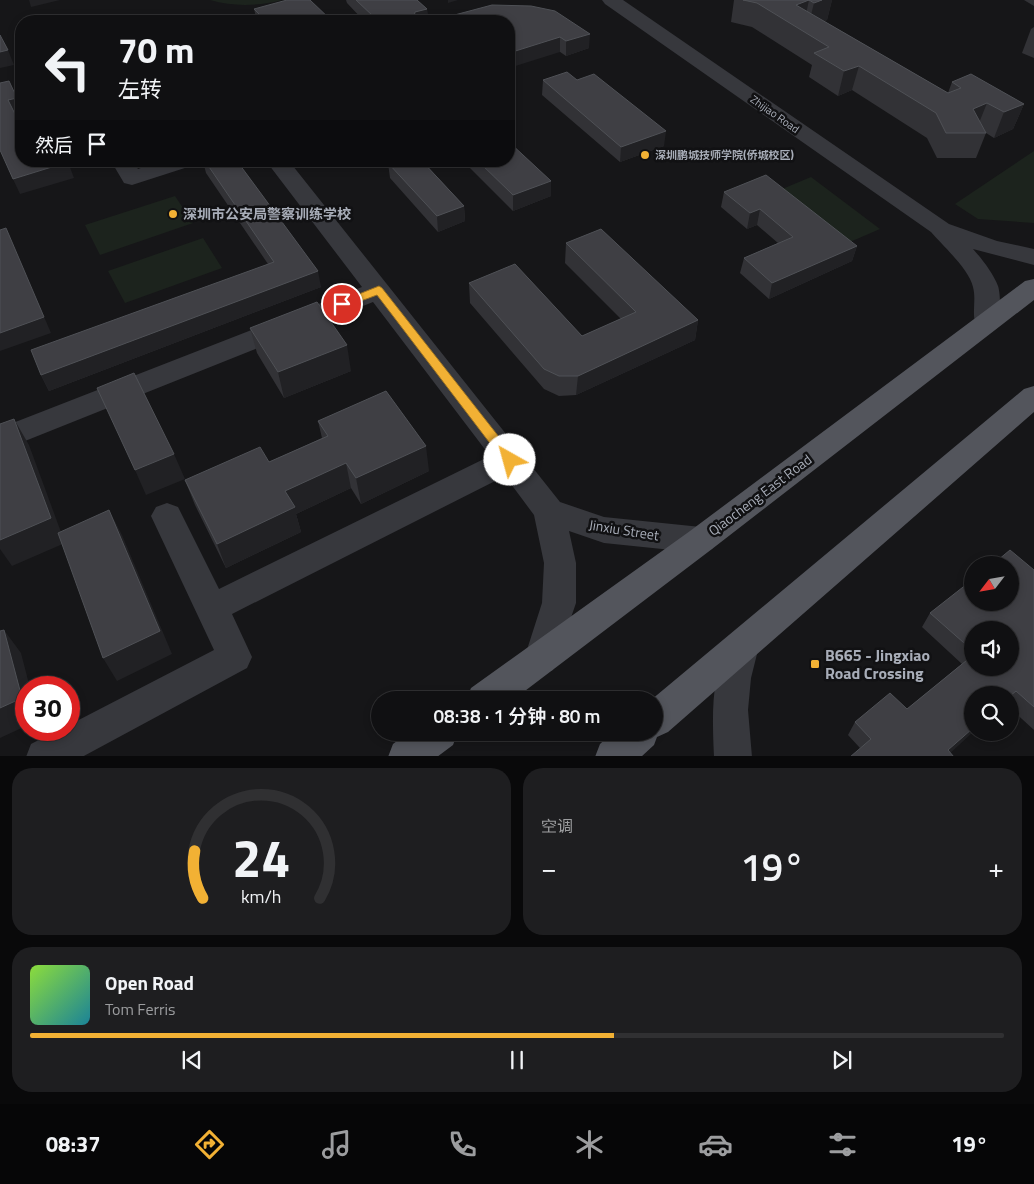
<!DOCTYPE html>
<html lang="zh">
<meta charset="utf-8">
<style>
:root{--surface:#101012;--page:#1e1e20;--text:#f1f3f6;--muted:#9c9d9f;--line:#303032;--accent:#f2b134}
body{margin:0;font-family:"Titillium Web","Noto Sans SC",sans-serif;background:var(--page);color:var(--text);height:100vh;display:flex;flex-direction:column;font-size:19px;white-space:nowrap}
*{box-sizing:border-box;margin:0}
p{font-size:16px;color:var(--muted)}
.icon{flex:none;width:28px;height:28px;fill:none;stroke:currentColor;stroke-width:2;stroke-linecap:round;stroke-linejoin:round}
.map{position:relative;height:756px;overflow:hidden}
.drawer{display:flex;flex-direction:column;gap:12px;padding:12px;background:#09090a;flex:1}
.drawer>*{flex:none}
.banner{position:absolute;left:15px;top:15px;width:500px;height:152px;border-radius:20px;box-shadow:0 2px 8px #0003,0 0 0 1px var(--line);background:#101012;color:var(--text);overflow:hidden}
.needle{width:32px;rotate:239deg}
.controls{position:absolute;left:964px;top:556px;display:grid;gap:10px}
.controls a{display:grid;place-items:center;width:55px;height:55px;border-radius:50%;background:var(--surface);box-shadow:0 2px 8px #0003,0 0 0 1px var(--line);font-size:25px}
.speed{position:absolute;left:15px;top:676px;display:flex;gap:10px;font-size:25px;font-weight:700;text-align:center}
.speed>*{display:grid;place-content:center;width:65px;height:65px;border-radius:50%;background:var(--surface);box-shadow:0 2px 8px #0003,0 0 0 1px var(--line);line-height:1}
.speed .limit{border:8px solid #d22;background:#fff;color:#111}
.pin{position:absolute;display:grid;place-items:center;width:42px;height:42px;color:#fff;margin:-21px;border:2px solid #fff;border-radius:50%;box-shadow:0 1px 5px #0007}
.me{position:absolute;width:55px;margin:-28px;rotate:322deg;stroke-linejoin:round;filter:drop-shadow(0 0 4px #0008)}
.turn{display:flex;align-items:center;gap:18px;height:105px;padding:0 20px;font-size:22px}
.turn .icon{width:65px;height:65px;stroke-width:2.5}
.turn b{display:block;font-size:35px;line-height:42px}
.then{display:flex;align-items:center;height:48px;padding:0 20px;background:#0003;gap:10px;font-size:19px}
.big{font-size:38px;font-weight:600;line-height:1.1}
.drawer .card{flex:1;display:flex;flex-direction:column;justify-content:center;gap:8px;min-width:0;padding:0 18px;border-radius:20px;background:var(--page)}
.drawer .dial{align-items:center;gap:0}
.dial svg{height:130px;overflow:visible;fill:none;stroke:var(--line);stroke-width:7;stroke-linecap:round;text-anchor:middle}
.dial text{fill:var(--text);stroke:none}
.song{display:flex;align-items:center;gap:15px}
.cover{width:60px;height:60px;border-radius:8px;background:linear-gradient(135deg,hsl(90 70% 55%),hsl(190 70% 35%))}
.played{height:5px;border-radius:2px;background:linear-gradient(90deg,var(--accent) 60%,var(--line) 60%)}
.keys{display:flex;justify-content:space-around;direction:ltr}
.heat{display:flex;justify-content:space-between;align-items:center;font-size:28px;direction:ltr}
.drawer .tiles{flex:1;display:grid;gap:12px;grid-template-columns:1fr 1fr}
.card:last-child{grid-column:span 2}
.trip{position:absolute;left:371px;top:691px;width:292px;height:50px;border-radius:25px;background:var(--surface);box-shadow:0 2px 8px #0003,0 0 0 1px var(--line);font-weight:600;line-height:50px;text-align:center}
.dock{display:flex;height:80px;justify-content:space-around;align-items:center;background:#060607;color:var(--muted)}
.dock .icon{width:35px;height:35px}
.dock .selected{color:var(--accent)}
.dock b{font-size:22px;color:var(--text)}
.map>svg:first-child{display:block}
</style>
<div class="map">
<svg width="1034" height="757" viewBox="0 0 1034 757">
<rect width="100%" height="100%" fill="#161618"/>
<path fill="#1c231d" d="M210 0H282C259 6 234 7 210 0Z
M1034 151V223L978 219 955 204Z
M811 177 880 229 843 245 775 192Z
M175 196 193 223 100 255 85 225Z
M203 238 222 268 125 303 108 271Z"/>
<g fill="none" stroke-linecap="round" stroke-linejoin="round">
<path fill="#37383d" fill-rule="evenodd" d="M602 0H623L949 224 997 241 1034 249V265L973 249C982 259 993 273 998 286 1001 295 1001 321 996 329L987 332 978 329C970 316 977 302 973 287 969 269 943 246 931 232L605 4Z
M111 161H133L138 169 160 161H194L191 166 132 185 124 183Z
M266 161H289L560 502 604 517 701 527 712 531 717 540 712 549 701 553 604 543 569 531 576 563V603L553 670 541 675 529 670 524 659 542 603 544 563 534 515 505 476 232 614 252 657 247 668 82 757H26L31 744 58 730H69V725L214 650 151 516 156 507 167 503 178 507 219 589 490 456 373 302 0 451V428L362 287Z
M742 630 754 635 759 646 751 678 748 710 752 757H714C712 713 711 676 730 635Z"/>
<path fill="#53555c" fill-rule="evenodd" d="M1034 279V300L712 549 513 700H466L471 688 690 531 1025 281Z
M1034 386V412L668 732 657 737 654 745 641 757H595L600 744 613 732H655V700H651L1024 389Z
M409 732H458L453 745 437 757H388L393 744Z"/>
</g>
<path fill="#323236" fill-rule="evenodd" d="M346 0H417L427 9 428 21H364L347 3Z
M734 0H832L827 20 824 21 948 93 952 82 1024 104 1013 129 994 138 986 133 976 158H937L927 138 852 90 838 96 809 77 812 65 752 27 731 22Z
M1024 0H1034V6Z
M492 5 589 48 566 56Z
M254 9 332 21H257Z
M1034 27V58L1022 53 1031 29Z
M543 80 664 146 620 162 542 95Z
M203 161H237L321 287 49 391 41 375 268 264 206 173Z
M463 161H509L551 196 513 211Z
M388 163 426 165 464 206 465 221 438 232 390 178Z
M724 192 857 246 852 261 769 299 740 273 744 258 778 243 757 225 747 229 721 207Z
M566 243 698 320 695 340 576 395 559 396 544 389 470 303 469 283 582 336 621 319 565 263Z
M250 328 351 371 284 398 257 353Z
M318 421 429 471 361 504 351 488 296 514 301 532 226 568 195 505 185 480 269 462 322 438Z
M1034 570V730L1010 708V695L860 748 848 735 855 722 907 709 962 664 922 627 930 613ZM972 630 1010 668H972Z"/>
<path fill="#212124" d="M29 0H60L31 7Z
M448 0H458L448 3Z
M809 0 804 24 796 5Z
M822 0H832L827 20 808 27 814 3Z
M427 9 428 21H409L415 12Z
M590 34 589 48 566 56V41Z
M560 37V52L509 68V53Z
M8 50 14 65 0 68V52Z
M859 66 852 90 838 96 844 71Z
M17 98 21 107V114L15 116 8 100Z
M987 103 977 128 973 109Z
M1024 104 1013 129 994 138 1004 112Z
M666 131 664 146 620 162 621 147Z
M415 161H438L416 169Z
M68 162 74 178 20 194 13 179Z
M551 181V196L513 211V195Z
M464 206 465 221 438 232 437 216Z
M760 209 757 225 747 229 750 213Z
M6 228 51 333 0 351V333Z
M857 246 852 261 769 299 772 283Z
M318 271 321 287 49 391 41 375Z
M698 320 695 340 576 395 578 376Z
M347 345 351 371 284 398 278 372Z
M14 419 29 445 65 543 12 566 0 549V540Z
M426 446 429 471 361 504 356 478Z
M174 454 185 479 146 495 135 470Z
M346 463 351 488 296 514 301 532 226 568 217 544 285 491Z
M109 510 122 535 172 654 117 681 103 658Z
M4 630 21 653 30 688H26V726L0 738V708Z
M972 729 973 732 946 757 948 750Z"/>
<path fill="#3f3f44" stroke="#4f5156" d="M287 0H310L332 21H266L254 9Z
M356 0H417L427 9 415 12 414 17 409 21H364L375 18Z
M743 0H822L814 3 809 0 796 5 948 93 961 88 952 82 971 74 1024 104 1004 112 987 103 973 109 986 133H946L936 113 859 66 844 71 814 53 829 47 757 3Z
M492 5 531 6 555 11 590 34 566 41 560 37 509 53V21H432Z
M0 35 8 50 0 52Z
M567 72 577 80 594 74 666 131 621 147 543 80Z
M9 81 17 98 8 100 21 126V161H67L68 162 13 179 0 150V83Z
M509 142 551 181 513 195 478 161H509Z
M205 161H237L318 271 41 375 31 350 274 262Z
M393 161H422L464 206 437 216 388 163Z
M766 175 857 246 772 283 744 258 793 237 760 209 750 213 724 192Z
M6 228 44 317 0 333V230Z
M601 229 698 320 578 376H559L544 369 469 283 515 264 582 336 636 312 566 243Z
M317 302 347 345 278 372 250 328Z
M134 373 174 454 135 470 97 388Z
M386 391 426 446 356 478 346 463 285 491 295 507 217 544 185 480 260 447 269 462 328 436 318 421Z
M14 419 51 518 0 540V424Z
M109 510 160 631 103 658 58 533Z
M1010 550 1034 570V707L1016 691 1010 696V695H972V729L948 750 954 757H850L871 739 855 722 890 693 907 709 972 656V668H1010V630H972V650L930 613 972 580V602H1010V565H992Z
M4 630 22 698 0 708V631Z"/>
<path fill="#f2b134" stroke="#9d7322" d="M379 286 382 288 514 456 516 460 514 463H505L377 295 342 308 337 304 339 302Z"/>
<g fill="#f2b134" stroke="#111113" stroke-width="2">
<circle cx="645" cy="155" r="5"/>
<circle cx="173" cy="214" r="5"/>
<rect x="810" y="659" width="10" height="10" rx="2.5"/>
</g>
<g text-anchor="middle" stroke-width="5" stroke-linejoin="round" paint-order="stroke">
<g font-size="11" fill="#a8adb8" stroke="#111113">
<text transform="translate(775 114) rotate(35)" y="4">Zhijiao Road</text>
</g>
<g font-size="11" font-weight="bold" fill="#a8adb8" stroke="#111113" text-anchor="start">
<text x="655" y="159">深圳鹏城技师学院(侨城校区)</text>
</g>
<g font-size="14" font-weight="bold" fill="#a8adb8" stroke="#111113" text-anchor="start">
<text x="183" y="219">深圳市公安局警察训练学校</text>
</g>
<g font-size="14" fill="#a8adb8" stroke="#111113">
<text transform="translate(760 495) rotate(-37)" y="5">Qiaocheng East Road</text>
<text transform="translate(624 530) rotate(9)" y="5">Jinxiu Street</text>
</g>
<g font-size="16" font-weight="bold" fill="#a8adb8" stroke="#111113" text-anchor="start">
<text x="825" y="661">B665 - Jingxiao<tspan x="825" dy="18">Road Crossing</tspan></text>
</g>
</g>
</svg>
<div class="controls">
<a><svg class="needle" viewBox="-14 -14 28 28"><path d="M0-13l5 13h-10z" fill="#e53935"/><path d="M0 13l5-13h-10z" fill="#9c9d9f"/></svg></a>
<a><svg class="icon" aria-label="sound" viewBox="0 0 24 24"><path d="M4 9h4l5-4v14l-5-4H4zM17 9q2 3 0 6"/></svg></a>
<a><svg class="icon" aria-label="search" viewBox="0 0 24 24"><circle cx="10" cy="10" r="6"/><path d="M15 15l6 6"/></svg></a>
</div>
<div class="speed"><div class="limit">30</div></div>
<div class="pin" style="left:342px;top:304px;background:#d93025"><svg class="icon" aria-label="arrive" viewBox="0 0 24 24"><path d="M6 21V4h12l-3 4 3 4H6"/></svg></div>
<svg class="me" style="left:510px;top:460px" viewBox="-20 -20 40 40"><circle r="19" fill="#fff"/><path d="M0-13L10 11 0 6-10 11z" fill="#f2b134"/></svg>
<div class="trip">08:38 · 1 分钟 · 80 m</div>
<div class="banner">
<div class="turn"><svg class="icon" aria-label="left" viewBox="0 0 24 24"><path d="M17 20v-9H6M10 6l-5 5 5 5"/></svg><div><b>70 m</b>左转</div></div>
<div class="then">然后<svg class="icon" aria-label="arrive" viewBox="0 0 24 24"><path d="M6 21V4h12l-3 4 3 4H6"/></svg></div>
</div>
</div>
<section class="drawer">
<div class="tiles">
<div class="card dial"><svg viewBox="0 0 100 80">
<path d="M14 69A42 42 0 1 1 86 69"/>
<path d="M14 69A42 42 0 0 1 9 40" stroke="#f2b134"/>
<text x="50" y="56" font-size="32" font-weight="700">24</text>
<text x="50" y="72" font-size="11">km/h</text>
</svg></div>
<div class="card"><p>空调</p>
<div class="heat"><a>−</a><b class="big">19°</b><a>+</a></div>
</div>
<div class="card">
<div class="song"><i class="cover"></i><div><b>Open Road</b><p>Tom Ferris</p></div></div>
<div class="played"></div>
<div class="keys"><svg class="icon" aria-label="previous" viewBox="0 0 24 24"><path d="M18 5L8 12l10 7zM5 5v14"/></svg><svg class="icon" aria-label="pause" viewBox="0 0 24 24"><path d="M8 5v14M16 5v14"/></svg><svg class="icon" aria-label="next" viewBox="0 0 24 24"><path d="M6 5l10 7-10 7zM19 5v14"/></svg></div>
</div>
</div>
</section>
<nav class="dock">
<b>08:37</b>
<svg class="icon selected" aria-label="directions" viewBox="0 0 24 24"><path d="M12 3l9 9-9 9-9-9zM9 14v-3h6M13 9l2 2-2 2"/></svg>
<svg class="icon" aria-label="music" viewBox="0 0 24 24"><path d="M9 18V5l10-2v13"/><circle cx="6" cy="18" r="3"/><circle cx="16" cy="16" r="3"/></svg>
<svg class="icon" aria-label="phone" viewBox="0 0 24 24"><path d="M5 4h4l2 5-3 2q2 4 5 5l2-3 5 2v4C11 20 4 13 5 4z"/></svg>
<svg class="icon" aria-label="climate" viewBox="0 0 24 24"><path d="M12 3v18M4 7l16 10M4 17L20 7"/></svg>
<svg class="icon" aria-label="car" viewBox="0 0 24 24"><path d="M5 17H2v-5l4-1 3-4h7l3 4 3 1v5h-3M9 17h6M6 11h13"/><circle cx="7" cy="17" r="2"/><circle cx="17" cy="17" r="2"/></svg>
<svg class="icon" aria-label="filters" viewBox="0 0 24 24"><path d="M4 7h16M4 17h16"/><circle cx="9" cy="7" r="2"/><circle cx="15" cy="17" r="2"/></svg>
<b>19°</b>
</nav>
